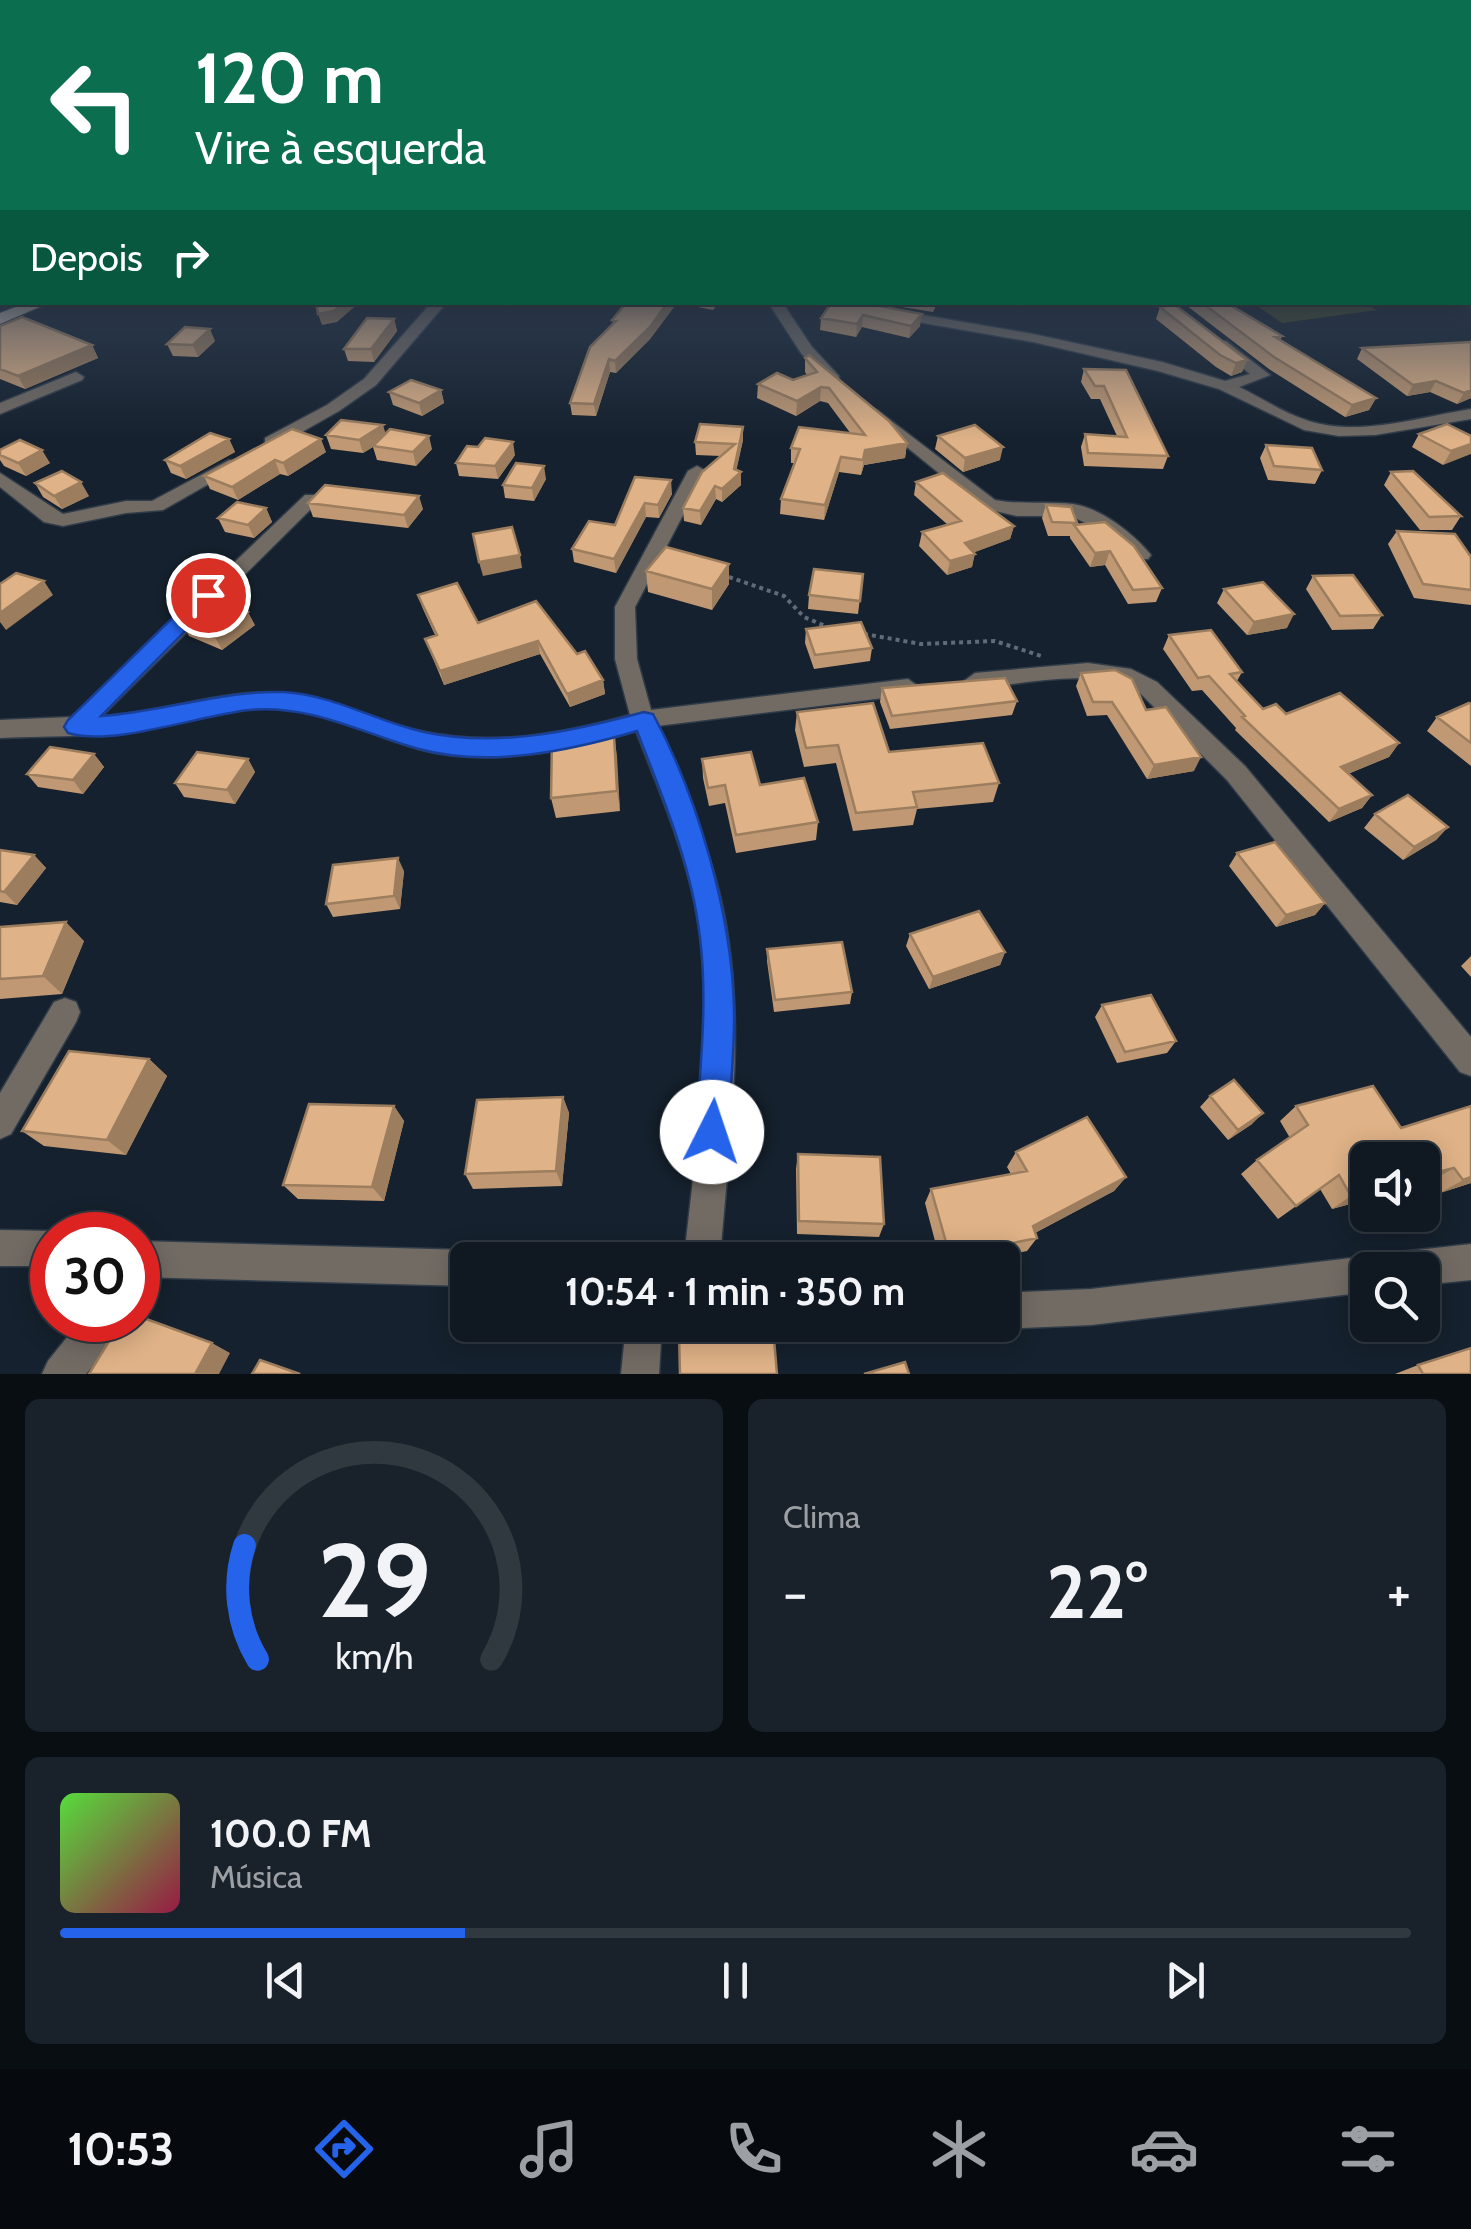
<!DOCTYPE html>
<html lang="pt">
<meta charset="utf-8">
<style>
:root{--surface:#101922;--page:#19222a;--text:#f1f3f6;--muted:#9ca0a5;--line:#303840;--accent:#2563eb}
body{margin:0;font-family:Cabin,sans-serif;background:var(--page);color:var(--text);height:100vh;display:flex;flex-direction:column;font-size:38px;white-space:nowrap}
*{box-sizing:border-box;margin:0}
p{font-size:32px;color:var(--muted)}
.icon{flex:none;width:55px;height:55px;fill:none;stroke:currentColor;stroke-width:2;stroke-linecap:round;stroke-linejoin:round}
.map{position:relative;height:1374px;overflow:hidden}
.sheet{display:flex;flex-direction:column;gap:25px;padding:25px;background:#090e13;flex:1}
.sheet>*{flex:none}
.banner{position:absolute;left:0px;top:0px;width:1472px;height:305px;box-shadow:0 5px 25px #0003,0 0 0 2px var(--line);background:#0b6e4f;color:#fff;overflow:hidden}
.controls{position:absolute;left:1350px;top:1142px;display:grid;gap:20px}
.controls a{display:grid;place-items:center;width:90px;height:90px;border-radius:15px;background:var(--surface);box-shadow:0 5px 25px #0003,0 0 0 2px var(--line);font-size:50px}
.speed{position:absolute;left:30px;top:1212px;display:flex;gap:20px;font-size:50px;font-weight:700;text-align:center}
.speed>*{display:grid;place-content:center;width:130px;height:130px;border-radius:50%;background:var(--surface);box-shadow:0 5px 25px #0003,0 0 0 2px var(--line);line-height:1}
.speed .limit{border:15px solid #d22;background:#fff;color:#111}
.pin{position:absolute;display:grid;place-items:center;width:85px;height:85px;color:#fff;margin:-42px;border:5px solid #fff;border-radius:50%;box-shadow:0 2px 10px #0007}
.me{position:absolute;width:110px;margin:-55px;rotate:4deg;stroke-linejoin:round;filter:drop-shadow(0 0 8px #0008)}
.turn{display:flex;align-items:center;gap:35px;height:210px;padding:0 30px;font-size:45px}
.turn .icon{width:130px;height:130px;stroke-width:2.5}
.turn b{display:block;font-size:70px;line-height:85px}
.then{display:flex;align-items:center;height:95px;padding:0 30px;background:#0003;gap:20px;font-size:38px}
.big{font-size:75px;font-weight:700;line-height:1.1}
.sheet .widget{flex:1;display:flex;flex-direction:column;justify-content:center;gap:15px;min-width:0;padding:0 35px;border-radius:15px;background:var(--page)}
.sheet .dial{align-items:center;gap:0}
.dial svg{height:260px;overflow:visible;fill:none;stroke:var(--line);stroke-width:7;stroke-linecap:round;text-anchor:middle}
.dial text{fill:var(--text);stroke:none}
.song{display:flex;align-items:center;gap:30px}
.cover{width:120px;height:120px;border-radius:15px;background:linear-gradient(135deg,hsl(110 70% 55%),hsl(340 70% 35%))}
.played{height:10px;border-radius:5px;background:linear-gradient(90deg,var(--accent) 30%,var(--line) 30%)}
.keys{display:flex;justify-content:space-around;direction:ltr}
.heat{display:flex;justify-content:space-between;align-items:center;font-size:55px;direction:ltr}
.sheet .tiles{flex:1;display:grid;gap:25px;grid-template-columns:1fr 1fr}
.widget:last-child{grid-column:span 2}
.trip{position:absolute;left:450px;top:1242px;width:570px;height:100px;border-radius:15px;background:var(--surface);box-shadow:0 5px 25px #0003,0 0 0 2px var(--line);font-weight:700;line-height:100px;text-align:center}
.tab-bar{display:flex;height:160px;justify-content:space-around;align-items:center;background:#060a0e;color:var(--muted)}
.tab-bar .icon{width:70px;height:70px}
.tab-bar .selected{color:var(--accent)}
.tab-bar b{font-size:45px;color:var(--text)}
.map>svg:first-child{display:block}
</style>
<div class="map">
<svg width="1471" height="1374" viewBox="0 0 1471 1374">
<rect width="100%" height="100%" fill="#15212e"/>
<path fill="#464928" d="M1253 303H1364L1377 310 1282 323Z"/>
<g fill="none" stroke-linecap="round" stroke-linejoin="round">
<defs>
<path id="minor" d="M1470 273H1471V281H1470Z
M432 302H447L376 385 339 411 277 446H265V438L327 405 364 379Z
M768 302H782L812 347 839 376V382H827L801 353Z
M808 302H848L864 308 857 312Z
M894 310 1033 334 1162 362 1225 381 1250 374 1214 344 1226 341 1270 375 1239 387C1262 398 1285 414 1309 421 1360 437 1420 417 1471 409V419L1375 435 1339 436 1304 430 1219 389 1158 371 1033 342 889 317V311Z
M76 372 84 377 82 380 0 414V403Z
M877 410 995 500C1022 505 1047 501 1073 504 1101 508 1134 534 1151 555L1148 559H1134L1100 530 1071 516H1017L982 508 871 418 869 415Z
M229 460 235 461V469L163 510 126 513 63 526 44 522 0 487V473L63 514 126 501H152Z
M697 466 706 471 635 607 637 659 651 710 908 679 919 687 908 695 657 726C680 784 707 839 721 900 748 1018 729 1141 720 1260H684C696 1142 718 1021 695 904 682 843 658 788 636 731 567 751 489 768 418 749 374 737 333 714 287 709 234 704 181 726 129 732 86 737 43 736 0 738V720L72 717 305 495H317V503L102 716C163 713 223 688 285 693 334 696 377 723 425 732 494 746 563 734 630 715L615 659V607L688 471Z
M1088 663 1131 669 1157 682 1245 766 1471 1037V1076L1460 1072 1227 780 1141 694C1095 665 1026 684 975 689L964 681 975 673Z
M65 998 76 1002 80 1012 76 1022 11 1134 0 1139V1093L54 1002Z
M0 1230 52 1231 61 1235H52V1266H0Z
M138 1241 468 1250 482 1260H468V1286L138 1277Z
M1471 1244V1280L1422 1285V1270H1368V1292L1091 1325 1002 1329 992 1325H1002V1293L1091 1289 1368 1256 1381 1261 1383 1266 1386 1257 1399 1252Z
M81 1320H120L102 1355 86 1374H42L48 1361Z
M626 1325H662L659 1374H621Z"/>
<path id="major" d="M29 302H51L0 324V313Z"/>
</defs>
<use href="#minor" stroke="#313c49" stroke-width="3"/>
<use href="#major" stroke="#313c49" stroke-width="3"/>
<path stroke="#616b77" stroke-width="4" stroke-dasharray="4 4" stroke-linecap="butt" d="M729 577 784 596 804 617 830 628
M864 634 921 644 995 641 1041 656"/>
<use href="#minor" fill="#726b64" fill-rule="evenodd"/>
<use href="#major" fill="#c6b8aa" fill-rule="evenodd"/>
</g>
<path fill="#c09974" d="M627 302H720L713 310 677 303 650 339 616 373 610 372 596 416 572 415 570 403 613 324 612 320Z
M832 302 920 326 909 338 862 327 856 337 820 330 821 318Z
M871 302H938L933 312Z
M1182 302H1225L1282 336 1280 340 1376 398 1369 410 1345 417 1269 369Z
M1160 307 1247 360 1242 372 1231 376 1216 367 1156 319Z
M394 319 397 331 374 362 348 361 344 349Z
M0 326 92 345 98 358 25 389 0 379Z
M215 341 198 357 173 356 167 344Z
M1471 342V398L1457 404 1430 392 1407 396 1357 359 1362 348Z
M805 358 907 443 905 458 864 465 861 475 839 472 824 520 780 514 781 499 794 463H791V448L851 434 828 403 820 401 796 416 757 398 758 384 793 380 807 375 805 372Z
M1084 369 1126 370 1168 456 1163 469 1084 466 1081 447 1085 434 1117 436 1100 399H1091L1081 382Z
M441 390 444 403 422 416 393 405 389 392Z
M292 429 326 452 288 476 280 474 238 500 210 489 204 476Z
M385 434 432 449 416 466 377 460 373 447 363 453 331 449 326 435Z
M1419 434 1471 436 1443 465 1412 447Z
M938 436 1000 460 963 472 935 449Z
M229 439 235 452 186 479 171 473 165 460Z
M743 440 736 470 741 485 722 502 716 499 701 525 684 521 683 508 721 456 696 455 695 442Z
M1266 445 1322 470 1315 484 1268 480 1260 458Z
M0 450 50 463 26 476 4 466 0 460Z
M515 455 498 479 459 476 456 463Z
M1391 472 1461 516 1452 530H1420L1384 485Z
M635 477 672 494 659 518 646 517 616 573 574 562 572 549 615 525Z
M546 479 534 501 505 498 503 485Z
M916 482 1014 526 1010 539 974 552 972 567 947 575 919 546 922 532 948 525 914 495Z
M35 483 89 496 62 509 43 497Z
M308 503 423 509 408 528 313 517Z
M1046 505 1077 523V524L1162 588 1156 602 1128 604 1105 565 1090 567 1070 538V536H1048L1042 518Z
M266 508 272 522 254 538 225 532 218 518Z
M1397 531 1471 557V605L1414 598 1388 544Z
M646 571 729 584 712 610 648 592Z
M863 574 858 614 808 609 809 595Z
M1313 576 1382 615 1373 629 1332 630 1306 589Z
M1224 589 1287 628 1247 635 1217 603Z
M418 595 478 623 577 654 603 680 605 694 570 707 540 654 444 685 425 639 435 635 423 609Z
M181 622 255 625 222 650 189 636Z
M806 629 872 648 870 661 814 669 805 643Z
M1169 635 1242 672 1237 681 1263 709 1399 743 1389 757 1348 774 1372 795 1362 808 1329 822 1235 730 1236 728 1202 690 1192 691 1163 649Z
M1081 673 1146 710 1194 771 1147 779 1107 715 1087 716 1076 686Z
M882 688 1017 701 1012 715 890 729 880 702Z
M1471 704V766L1427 731 1437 717Z
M797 712 889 752 999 783 993 802 917 809 913 825 853 831 836 763 804 767 795 730Z
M614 735 620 811 556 818 551 798Z
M94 754 104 767 83 794 38 787 27 774Z
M248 759 255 772 235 804 184 797 175 783Z
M702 759 760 785 818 822 816 840 736 853 725 803 709 806 703 778Z
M1375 814 1448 827 1436 840 1403 860 1364 828Z
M0 850 34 855 46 868 17 905 0 902Z
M1237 853 1325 903 1315 915 1276 927 1229 866Z
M404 871 400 909 333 917 326 904Z
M0 927 84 941 62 994 0 999Z
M910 934 1005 952 1000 965 929 989 906 946Z
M767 949 852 992 850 1004 774 1012 767 961Z
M1471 956V977L1461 966Z
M1102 1005 1176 1041 1167 1053 1117 1063 1095 1017Z
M149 1059 167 1076 126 1155 44 1146 22 1131Z
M1210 1096 1252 1124 1228 1140 1200 1107Z
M563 1097 569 1113 562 1186 473 1189 465 1174Z
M394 1106 404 1121 384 1201 298 1199 283 1185Z
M1296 1106 1401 1128 1471 1106V1183L1440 1193 1432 1181 1422 1184V1160L1368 1199 1332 1209 1320 1189 1278 1219 1241 1174 1257 1160 1290 1138 1280 1121Z
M1016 1152 1126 1177 1114 1191 1035 1233 1037 1238 1027 1251 983 1260H940L925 1203 931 1189 1011 1174 1007 1167Z
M798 1154 884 1224 879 1237 797 1234 796 1169Z
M1418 1365 1471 1374H1395Z"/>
<path fill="#9c7d5e" d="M344 302H360L337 322 322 325 318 314Z
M668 302H677L650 339 616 373 615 361Z
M922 314 920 326 909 338 911 326Z
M863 315 862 327 856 337 857 324Z
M394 319 397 331 374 362 371 349Z
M210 329 215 341 198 357 193 345Z
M92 345 98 358 25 389 18 376Z
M609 359 610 372 596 416 594 404Z
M1247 360 1242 372 1231 376 1236 363Z
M1436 381 1430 392 1407 396 1413 385Z
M821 387 820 401 796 416 797 401Z
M441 390 444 403 422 416 419 403Z
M1471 390V398L1457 404 1464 393Z
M1376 398 1369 410 1345 417 1352 405Z
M383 425 387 438 363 453 359 440Z
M743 427V440L735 477 741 472V485L722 502V489L734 469Z
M429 436 432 449 416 466 413 452Z
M229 439 235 452 186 479 180 466Z
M321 439 326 452 288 476 283 463Z
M513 442 515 455 498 479 495 466Z
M907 443 905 458 864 465 861 475 865 450Z
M1471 444V454L1443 465 1451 451Z
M1003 447 1000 460 963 472 965 458Z
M42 450 50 463 26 476 18 463Z
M841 457 839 472 824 520 825 505Z
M275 460 280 474 238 500 232 487Z
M544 466 546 479 534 501 532 488Z
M671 480 672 494 659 518 658 505Z
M81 482 89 496 62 509 54 496Z
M715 486 716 499 701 525 700 511Z
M419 496 423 509 408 528 404 515Z
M645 503 646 517 616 573 614 559Z
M266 508 272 522 254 538 248 525Z
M1014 526 1010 539 962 557 965 543Z
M1110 551 1105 565 1090 567 1095 553Z
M975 554 972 567 947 575 950 561Z
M520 555 522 568 483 576 479 562Z
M729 564V584L712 610V589Z
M44 581 53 595 6 630 0 622V613Z
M248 612 255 625 222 650 215 637Z
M1294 614 1287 628 1247 635 1254 622Z
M538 641 540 654 444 685 440 671Z
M603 680 605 694 570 707 567 694Z
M614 735 617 756 620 811 617 791Z
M1399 743 1389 757 1332 780 1341 767Z
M94 754 104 767 83 794 73 780Z
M1201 757 1194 771 1147 779 1154 765Z
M248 759 255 772 235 804 227 790Z
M1372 795 1362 808 1329 822 1339 809Z
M1448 827 1436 840 1403 860 1414 847Z
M34 855 46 868 17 905 4 892Z
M398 858 404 871 400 909 394 896Z
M1325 903 1315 915 1276 927 1286 915Z
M66 922 84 941 62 994 43 976Z
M1005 952 1000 965 929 989 933 977Z
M149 1059 167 1076 126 1155 107 1140Z
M563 1097 569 1113 562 1186 556 1171Z
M394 1106 404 1121 384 1201 372 1187Z
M1263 1113 1252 1124 1228 1140 1238 1130Z
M1454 1168 1432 1181 1422 1184V1176Z
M1126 1177 1114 1191 1023 1239 1033 1226Z
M1471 1177V1183L1440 1193 1463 1180Z
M1368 1191V1199L1332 1209 1351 1196Z
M212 1343 230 1353 219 1374H195Z"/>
<path fill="#dfb287" stroke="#9c7d5e" stroke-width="2.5" d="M316 302H344L334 311 318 314Z
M627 302H668L650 327 615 361 609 359 594 404 570 403 590 347 616 321 612 320Z
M832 302H858L922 314 911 326 863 315 857 324 821 318Z
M1201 302H1225L1282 336 1275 337 1376 398 1352 405 1274 357Z
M1175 305 1247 360 1236 363 1220 355 1160 307Z
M22 317 92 345 18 376 0 369V326Z
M367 318 394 319 371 349H344Z
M185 327 210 329 193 345 167 344Z
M1471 342V390L1464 393 1436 381 1413 385 1362 348Z
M809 355 889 421 907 443 865 450 863 460 841 457 825 505 781 499 800 449 791 448 799 427 865 435 829 388 821 387 797 401 758 384 777 373 793 380 817 372 805 358Z
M1084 369 1126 370 1168 456 1088 453 1085 434 1127 437 1104 386H1095Z
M411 380 441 390 419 403 389 392Z
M341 420 383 425 359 440 326 435Z
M700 424 743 427 734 469 741 472 722 489 715 486 700 511 683 508 702 472 735 444 695 442Z
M1447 424 1471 436V444L1451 451 1419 434Z
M975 425 1003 447 965 458 938 436Z
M292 429 321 439 283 463 275 460 232 487 204 476Z
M390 429 429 436 413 452 373 446Z
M210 433 229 439 180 466 165 460Z
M485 438 513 442 495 466 456 463 467 446 478 447Z
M20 440 42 450 18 463 0 455V450Z
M1266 445 1312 448 1322 470 1274 466Z
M516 463 544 466 532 488 503 485Z
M62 471 81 482 54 496 35 483Z
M1413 471 1461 516 1429 517 1391 472Z
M943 473 1014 526 965 543 975 554 950 561 922 532 961 521 916 482Z
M635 477 671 480 658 505 645 503 614 559 572 549 589 521 615 525Z
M325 485 419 496 404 515 308 503Z
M237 502 266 508 248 525 218 518Z
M1046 505 1071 507 1077 523 1052 522Z
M1105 522 1134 546 1162 588 1133 590 1110 551 1095 553 1074 525Z
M512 527 520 555 479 562 473 534Z
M1397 531 1455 534 1471 557V590L1423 584Z
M666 547 729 564 712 589 646 571Z
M814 569 863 574 860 601 809 595Z
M16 573 44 581 0 613V584Z
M1353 575 1382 615 1340 616 1313 576Z
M1263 582 1294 614 1254 622 1224 589Z
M457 583 478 623 536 601 577 654 585 651 603 680 567 694 538 641 440 671 425 639 437 635 418 595Z
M210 596 248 612 215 637 181 622Z
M861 622 872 648 815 655 806 629Z
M1211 630 1242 672 1230 674 1263 709 1276 704 1286 714 1340 693 1399 743 1341 767 1372 795 1339 809 1242 717 1245 716 1209 676 1198 678 1169 635Z
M1115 670 1132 679 1146 710 1166 707 1201 757 1154 765 1112 702H1093L1081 673Z
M1005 678 1017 701 892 716 882 688Z
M873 703 889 752 983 743 999 783 913 792 917 807 856 813 838 745 806 748 797 712Z
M1469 703 1471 704V743L1437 717Z
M614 735 617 791 551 798 552 741Z
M50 747 94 754 73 780 27 774Z
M197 752 248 759 227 790 175 783Z
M751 752 760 785 804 778 818 822 736 835 725 785 708 788 702 759Z
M1408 795 1448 827 1414 847 1375 814Z
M1275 842 1325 903 1286 915 1237 853Z
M0 850 34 855 4 892 0 891Z
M398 858 394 896 326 904 333 865Z
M979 911 1005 952 933 977 910 934Z
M66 922 43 976 0 979V927Z
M842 942 852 992 775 1000 767 949Z
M1151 995 1176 1041 1125 1052 1102 1005Z
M69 1051 149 1059 107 1140 22 1131Z
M1234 1080 1263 1113 1238 1130 1210 1096Z
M1373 1086 1401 1128 1471 1106V1177L1463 1180 1454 1168 1422 1176V1160H1368V1191L1351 1196 1339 1175 1296 1206 1257 1160 1308 1125 1296 1106Z
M563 1097 556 1171 465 1174 477 1100Z
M309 1104 394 1106 372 1187 283 1185Z
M1087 1117 1126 1177 1033 1226 1037 1238 950 1256 931 1189 1027 1171 1016 1152Z
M798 1154 880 1157 884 1224 799 1221Z
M138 1316 212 1343 195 1374H89L122 1320H138Z
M773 1327 777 1374H680L679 1335Z
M1471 1348V1374H1423L1418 1365Z
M260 1360 300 1374H252Z
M905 1362 909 1374H864Z"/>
<linearGradient id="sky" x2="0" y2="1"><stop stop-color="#0c1219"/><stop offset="0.56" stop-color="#354357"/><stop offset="1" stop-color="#354357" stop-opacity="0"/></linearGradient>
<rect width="1471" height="441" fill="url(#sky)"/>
<path fill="#2563eb" stroke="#184099" stroke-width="2.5" d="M208 588 216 590 219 595 216 600 101 716C162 712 223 690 284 692 334 695 377 722 424 732 498 748 574 731 644 712L653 714C698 797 732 915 734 1009 735 1049 730 1091 728 1132L724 1143 712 1148 700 1143 696 1132C700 1067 708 1003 700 938 692 866 663 798 637 731 569 751 489 768 419 749 361 733 310 704 249 710 200 715 113 747 68 733L64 727 68 720 201 590Z"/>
</svg>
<div class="controls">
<a><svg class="icon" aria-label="sound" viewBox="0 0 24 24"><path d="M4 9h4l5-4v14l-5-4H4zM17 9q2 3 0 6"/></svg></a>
<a><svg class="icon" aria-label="search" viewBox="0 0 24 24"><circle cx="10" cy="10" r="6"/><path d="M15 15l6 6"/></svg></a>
</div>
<div class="speed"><div class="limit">30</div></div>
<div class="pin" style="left:208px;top:595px;background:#d93025"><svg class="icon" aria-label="arrive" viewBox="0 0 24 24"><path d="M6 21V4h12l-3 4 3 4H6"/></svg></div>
<svg class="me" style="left:712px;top:1132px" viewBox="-20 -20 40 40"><circle r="19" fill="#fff"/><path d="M0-13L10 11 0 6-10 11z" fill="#2563eb"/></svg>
<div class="trip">10:54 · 1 min · 350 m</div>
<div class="banner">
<div class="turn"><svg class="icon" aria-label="left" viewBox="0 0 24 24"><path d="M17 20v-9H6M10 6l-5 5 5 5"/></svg><div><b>120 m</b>Vire à esquerda</div></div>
<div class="then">Depois<svg class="icon" aria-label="right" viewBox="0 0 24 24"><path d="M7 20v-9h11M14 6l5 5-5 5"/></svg></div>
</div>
</div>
<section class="sheet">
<div class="tiles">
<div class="widget dial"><svg viewBox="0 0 100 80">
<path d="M14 69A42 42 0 1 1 86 69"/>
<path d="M14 69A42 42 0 0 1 10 34" stroke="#2563eb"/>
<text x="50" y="56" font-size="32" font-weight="700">29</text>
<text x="50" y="72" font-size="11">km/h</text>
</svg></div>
<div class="widget"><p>Clima</p>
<div class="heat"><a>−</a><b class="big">22°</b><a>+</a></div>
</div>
<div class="widget">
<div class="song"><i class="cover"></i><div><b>100.0 FM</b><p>Música</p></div></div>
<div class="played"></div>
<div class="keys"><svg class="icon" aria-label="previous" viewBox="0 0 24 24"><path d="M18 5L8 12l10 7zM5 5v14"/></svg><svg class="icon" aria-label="pause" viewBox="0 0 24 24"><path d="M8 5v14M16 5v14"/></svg><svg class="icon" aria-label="next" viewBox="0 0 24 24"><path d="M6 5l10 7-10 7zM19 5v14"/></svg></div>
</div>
</div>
</section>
<nav class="tab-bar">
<b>10:53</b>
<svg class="icon selected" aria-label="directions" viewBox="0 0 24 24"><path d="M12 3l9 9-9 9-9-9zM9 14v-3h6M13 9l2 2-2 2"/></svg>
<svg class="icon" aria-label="music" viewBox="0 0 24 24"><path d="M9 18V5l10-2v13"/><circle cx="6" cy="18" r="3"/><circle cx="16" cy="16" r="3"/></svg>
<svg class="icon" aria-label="phone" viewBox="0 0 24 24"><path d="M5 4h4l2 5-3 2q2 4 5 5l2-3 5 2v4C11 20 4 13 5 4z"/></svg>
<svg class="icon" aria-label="climate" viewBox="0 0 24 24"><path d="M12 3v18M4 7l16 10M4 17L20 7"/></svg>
<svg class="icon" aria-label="car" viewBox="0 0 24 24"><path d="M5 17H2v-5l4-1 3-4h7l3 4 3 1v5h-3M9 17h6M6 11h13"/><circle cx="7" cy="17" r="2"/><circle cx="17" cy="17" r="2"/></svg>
<svg class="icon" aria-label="filters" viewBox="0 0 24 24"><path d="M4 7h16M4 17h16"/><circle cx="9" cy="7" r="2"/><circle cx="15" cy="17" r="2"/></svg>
</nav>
